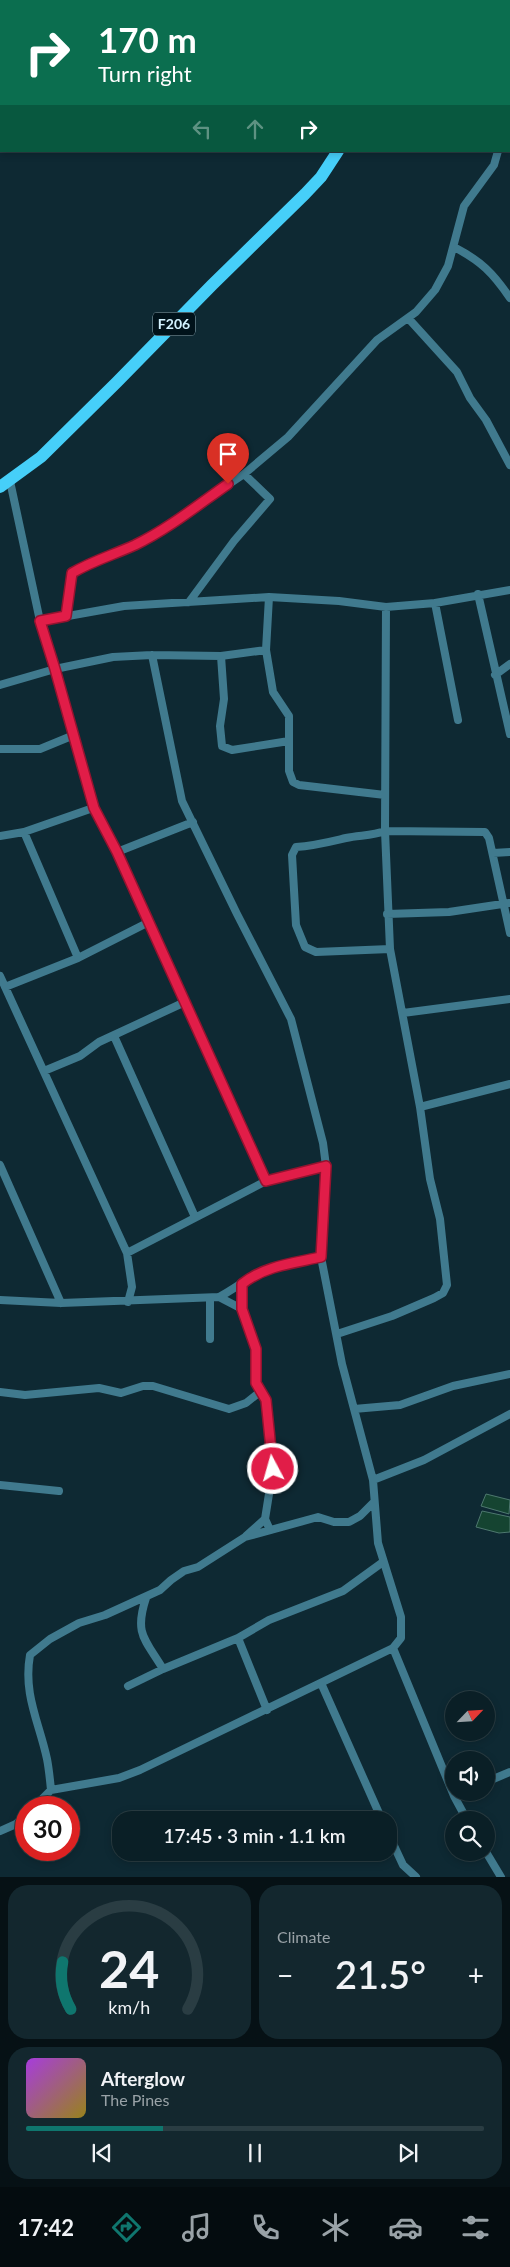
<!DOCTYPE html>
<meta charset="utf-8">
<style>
:root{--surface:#0a1f26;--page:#13272e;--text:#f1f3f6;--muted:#99a2a7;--line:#2a3d43;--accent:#0f766e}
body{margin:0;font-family:Lato,sans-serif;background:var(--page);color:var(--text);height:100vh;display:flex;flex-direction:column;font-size:19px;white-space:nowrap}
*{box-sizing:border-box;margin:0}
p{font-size:16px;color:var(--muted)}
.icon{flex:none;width:28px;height:28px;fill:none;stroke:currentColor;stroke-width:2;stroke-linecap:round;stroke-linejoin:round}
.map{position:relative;height:1877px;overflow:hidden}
.panel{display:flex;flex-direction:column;gap:8px;padding:8px;background:#061115;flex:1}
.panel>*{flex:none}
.hud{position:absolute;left:0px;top:0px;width:510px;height:152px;box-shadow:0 2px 8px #0003,0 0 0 1px var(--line);background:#0b6e4f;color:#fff;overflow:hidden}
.needle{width:32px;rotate:65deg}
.fabs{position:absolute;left:445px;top:1691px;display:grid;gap:10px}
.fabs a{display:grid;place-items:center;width:50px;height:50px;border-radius:50%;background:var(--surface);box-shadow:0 2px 8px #0003,0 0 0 1px var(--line);font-size:25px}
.speed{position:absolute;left:15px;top:1796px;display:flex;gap:10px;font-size:25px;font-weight:700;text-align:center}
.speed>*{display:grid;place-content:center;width:65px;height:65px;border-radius:50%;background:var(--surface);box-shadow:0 2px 8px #0003,0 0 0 1px var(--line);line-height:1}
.speed .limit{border:8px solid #d22;background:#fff;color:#111}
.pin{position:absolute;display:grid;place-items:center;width:42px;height:42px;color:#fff;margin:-51px -21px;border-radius:50% 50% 50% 0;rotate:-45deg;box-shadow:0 0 5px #0007}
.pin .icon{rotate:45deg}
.me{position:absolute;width:55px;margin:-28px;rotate:354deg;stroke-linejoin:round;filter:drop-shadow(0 0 4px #0008)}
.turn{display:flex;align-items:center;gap:18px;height:105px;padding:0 15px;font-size:22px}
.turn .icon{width:65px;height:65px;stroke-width:2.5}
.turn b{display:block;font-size:35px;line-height:42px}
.lanes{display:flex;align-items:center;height:48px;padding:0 15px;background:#0003;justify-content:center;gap:25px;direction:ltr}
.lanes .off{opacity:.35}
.big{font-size:38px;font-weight:600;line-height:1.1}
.panel .widget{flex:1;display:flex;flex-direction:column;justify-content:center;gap:8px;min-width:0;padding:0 18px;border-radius:20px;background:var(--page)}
.panel .dial{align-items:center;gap:0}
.dial svg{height:130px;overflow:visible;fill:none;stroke:var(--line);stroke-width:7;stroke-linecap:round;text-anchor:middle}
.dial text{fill:var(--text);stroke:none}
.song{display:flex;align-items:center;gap:15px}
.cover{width:60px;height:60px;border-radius:8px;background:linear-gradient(135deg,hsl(280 70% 55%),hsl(50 70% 35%))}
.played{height:5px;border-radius:2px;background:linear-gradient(90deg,var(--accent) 30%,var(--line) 30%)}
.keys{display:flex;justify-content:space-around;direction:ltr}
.heat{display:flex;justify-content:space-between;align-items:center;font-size:28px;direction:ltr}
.panel .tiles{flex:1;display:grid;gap:8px;grid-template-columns:1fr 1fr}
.widget:last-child{grid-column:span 2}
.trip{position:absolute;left:112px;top:1811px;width:285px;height:50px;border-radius:20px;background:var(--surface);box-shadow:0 2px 8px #0003,0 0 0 1px var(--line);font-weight:600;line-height:50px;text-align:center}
.tabs{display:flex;height:80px;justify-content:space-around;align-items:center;background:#040c0f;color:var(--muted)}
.tabs .icon{width:35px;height:35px}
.tabs .active{color:var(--accent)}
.tabs b{font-size:22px;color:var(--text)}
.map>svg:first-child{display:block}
</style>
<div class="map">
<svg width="510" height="1877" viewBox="0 0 510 1877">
<rect width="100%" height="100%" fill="#0e2933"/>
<path fill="#154431" stroke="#4e786f" d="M486 1494 510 1500 509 1514 481 1506Z
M482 1511 510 1517V1532L499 1533 476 1527Z"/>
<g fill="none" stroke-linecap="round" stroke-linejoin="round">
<path stroke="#407a8e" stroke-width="8" d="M31 0V1
M509 76 510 77
M509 91 510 87
M0 99H1
M454 247C481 261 493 273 510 298
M408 318 457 372 470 398 486 420 510 465
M10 481 40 621 55 669 93 808 117 852 266 1181
M478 594 510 734
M269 597 266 650 273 692 289 716V771L293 782 299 785 385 795
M189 602 234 541 270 499 244 474
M435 603 458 720
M66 616 72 573 91 562 135 545 152 536 244 474 288 437 377 340 416 312 435 290 448 266 464 206 494 165 498 151
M40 621 124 606 269 597 339 601 386 607 435 603 510 590
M221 656 224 699 220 726 222 746 232 750 289 741
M495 675 510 664
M0 685 55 669 113 657 152 655 221 656 266 650
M0 749H40L74 735
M24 832 78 958
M0 836 24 832 93 808
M117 852 193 822
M493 853 510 852
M387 914 449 912 509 903
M390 949 316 952 305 947 296 925 292 855 296 847C314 846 329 842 346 838 359 835 372 836 385 831L485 832 489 838 510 933
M0 976 127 1253 132 1287 128 1302
M5 987 78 958 147 923
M403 1013 510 999
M114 1036 195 1217
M44 1071 80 1056 99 1042 185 1002
M420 1107 510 1084
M0 1165 61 1303
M127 1253 266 1181 326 1166
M242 1284V1309L256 1349V1383L266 1400 273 1469 265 1519 270 1530
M219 1297 242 1309
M0 1300 61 1303 219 1297C231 1291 241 1283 253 1276 272 1264 300 1262 321 1257
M337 1334 392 1316 434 1298 443 1293 447 1285 440 1219 430 1179 420 1107 390 949 385 831 386 607
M210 1339V1298
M0 1392 25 1395 99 1388 121 1393 143 1386H153L229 1409 246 1403 261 1391
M354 1409 400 1405 453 1386 510 1374
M373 1480 424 1460 510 1414
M0 1485 59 1491
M246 1536 265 1519
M146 1598C134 1634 145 1639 163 1669
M238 1638 267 1710
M393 1648 454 1796 467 1820
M321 1683 382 1820
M128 1686 163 1669 238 1638 269 1620 343 1591 383 1562
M486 1782 510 1772
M51 1790C50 1780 49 1769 47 1759 39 1722 23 1694 30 1655L50 1639 79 1623 105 1615 160 1590 171 1580 184 1571 198 1567 245 1537 318 1517 334 1522H349L360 1516 374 1502
M33 1808 51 1790 119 1778 140 1770 393 1648 401 1638V1617L378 1543 373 1480 342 1364 321 1257 326 1166 323 1143 291 1019 237 914 182 801 152 655
M0 1831 16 1824 26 1814
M389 1835 403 1865 416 1877
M486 1852 501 1877"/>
<path stroke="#407a8e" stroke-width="10" d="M509 58 510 57"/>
<path stroke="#46cff9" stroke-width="12" d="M354 0V1
M0 487 41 457 117 382 212 285 305 194 321 177 338 151"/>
</g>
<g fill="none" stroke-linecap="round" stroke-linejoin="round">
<defs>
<path id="route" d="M228 484C198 505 168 529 135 545 113 555 92 561 72 573L66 616 40 621 55 669 94 808 117 852 266 1181 326 1166 321 1257C294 1263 264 1266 242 1284V1309L256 1349V1383L266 1400 273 1469"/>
</defs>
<use href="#route" stroke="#92132f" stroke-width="12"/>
<use href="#route" stroke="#e11d48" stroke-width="9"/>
</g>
<g text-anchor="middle" stroke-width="5" stroke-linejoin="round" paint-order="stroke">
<rect fill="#00121a" stroke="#94b0ba" stroke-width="1" x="153" y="312.5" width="42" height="23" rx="4"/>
<g font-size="14" font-weight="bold" fill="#d3f3ff">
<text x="174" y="329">F206</text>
</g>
</g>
</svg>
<div class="fabs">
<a><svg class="needle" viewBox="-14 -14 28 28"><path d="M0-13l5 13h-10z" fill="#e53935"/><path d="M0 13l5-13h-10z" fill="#99a2a7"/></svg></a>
<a><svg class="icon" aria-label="sound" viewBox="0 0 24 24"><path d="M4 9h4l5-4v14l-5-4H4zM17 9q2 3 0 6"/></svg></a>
<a><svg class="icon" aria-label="search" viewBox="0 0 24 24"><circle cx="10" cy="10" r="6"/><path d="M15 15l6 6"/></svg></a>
</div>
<div class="speed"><div class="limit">30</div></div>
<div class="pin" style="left:228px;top:484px;background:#d93025"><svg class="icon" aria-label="arrive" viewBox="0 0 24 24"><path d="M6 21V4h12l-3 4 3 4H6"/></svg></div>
<svg class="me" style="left:273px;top:1469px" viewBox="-20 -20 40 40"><circle r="17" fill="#e11d48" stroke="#fff" stroke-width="3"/><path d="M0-11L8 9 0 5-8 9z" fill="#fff"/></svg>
<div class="trip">17:45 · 3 min · 1.1 km</div>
<div class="hud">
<div class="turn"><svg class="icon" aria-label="right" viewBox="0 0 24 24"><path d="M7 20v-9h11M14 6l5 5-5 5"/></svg><div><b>170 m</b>Turn right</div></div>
<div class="lanes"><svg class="icon off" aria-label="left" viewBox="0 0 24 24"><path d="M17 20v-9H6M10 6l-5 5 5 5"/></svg><svg class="icon off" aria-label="ahead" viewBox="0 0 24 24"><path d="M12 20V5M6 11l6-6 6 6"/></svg><svg class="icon" aria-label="right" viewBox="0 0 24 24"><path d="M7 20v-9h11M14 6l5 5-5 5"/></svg></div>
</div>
</div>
<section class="panel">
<div class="tiles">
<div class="widget dial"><svg viewBox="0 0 100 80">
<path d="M14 69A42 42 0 1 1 86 69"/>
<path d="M14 69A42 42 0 0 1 9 40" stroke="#0f766e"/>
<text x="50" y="56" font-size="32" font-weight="700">24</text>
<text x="50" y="72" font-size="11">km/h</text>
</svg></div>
<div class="widget"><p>Climate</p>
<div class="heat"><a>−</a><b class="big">21.5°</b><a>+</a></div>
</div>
<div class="widget">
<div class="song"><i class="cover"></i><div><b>Afterglow</b><p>The Pines</p></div></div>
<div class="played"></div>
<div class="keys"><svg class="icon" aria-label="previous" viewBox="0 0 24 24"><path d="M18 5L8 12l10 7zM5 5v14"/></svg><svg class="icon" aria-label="pause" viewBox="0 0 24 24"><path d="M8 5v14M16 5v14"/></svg><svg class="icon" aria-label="next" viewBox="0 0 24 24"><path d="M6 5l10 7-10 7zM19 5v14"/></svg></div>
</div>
</div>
</section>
<nav class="tabs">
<b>17:42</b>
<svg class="icon active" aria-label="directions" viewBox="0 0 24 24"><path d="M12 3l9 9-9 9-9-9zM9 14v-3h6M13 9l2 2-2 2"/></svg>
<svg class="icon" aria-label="music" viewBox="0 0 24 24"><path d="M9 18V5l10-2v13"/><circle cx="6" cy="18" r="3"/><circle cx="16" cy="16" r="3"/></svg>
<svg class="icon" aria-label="phone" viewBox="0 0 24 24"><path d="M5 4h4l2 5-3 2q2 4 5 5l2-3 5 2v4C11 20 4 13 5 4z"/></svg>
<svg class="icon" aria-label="climate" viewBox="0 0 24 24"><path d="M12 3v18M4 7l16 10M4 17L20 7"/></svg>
<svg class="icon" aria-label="car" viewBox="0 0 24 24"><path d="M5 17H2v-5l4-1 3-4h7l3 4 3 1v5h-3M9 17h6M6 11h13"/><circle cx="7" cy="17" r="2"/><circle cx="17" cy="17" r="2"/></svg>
<svg class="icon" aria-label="filters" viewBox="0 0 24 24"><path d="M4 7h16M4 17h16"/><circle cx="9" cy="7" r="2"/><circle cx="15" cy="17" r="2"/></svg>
</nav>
